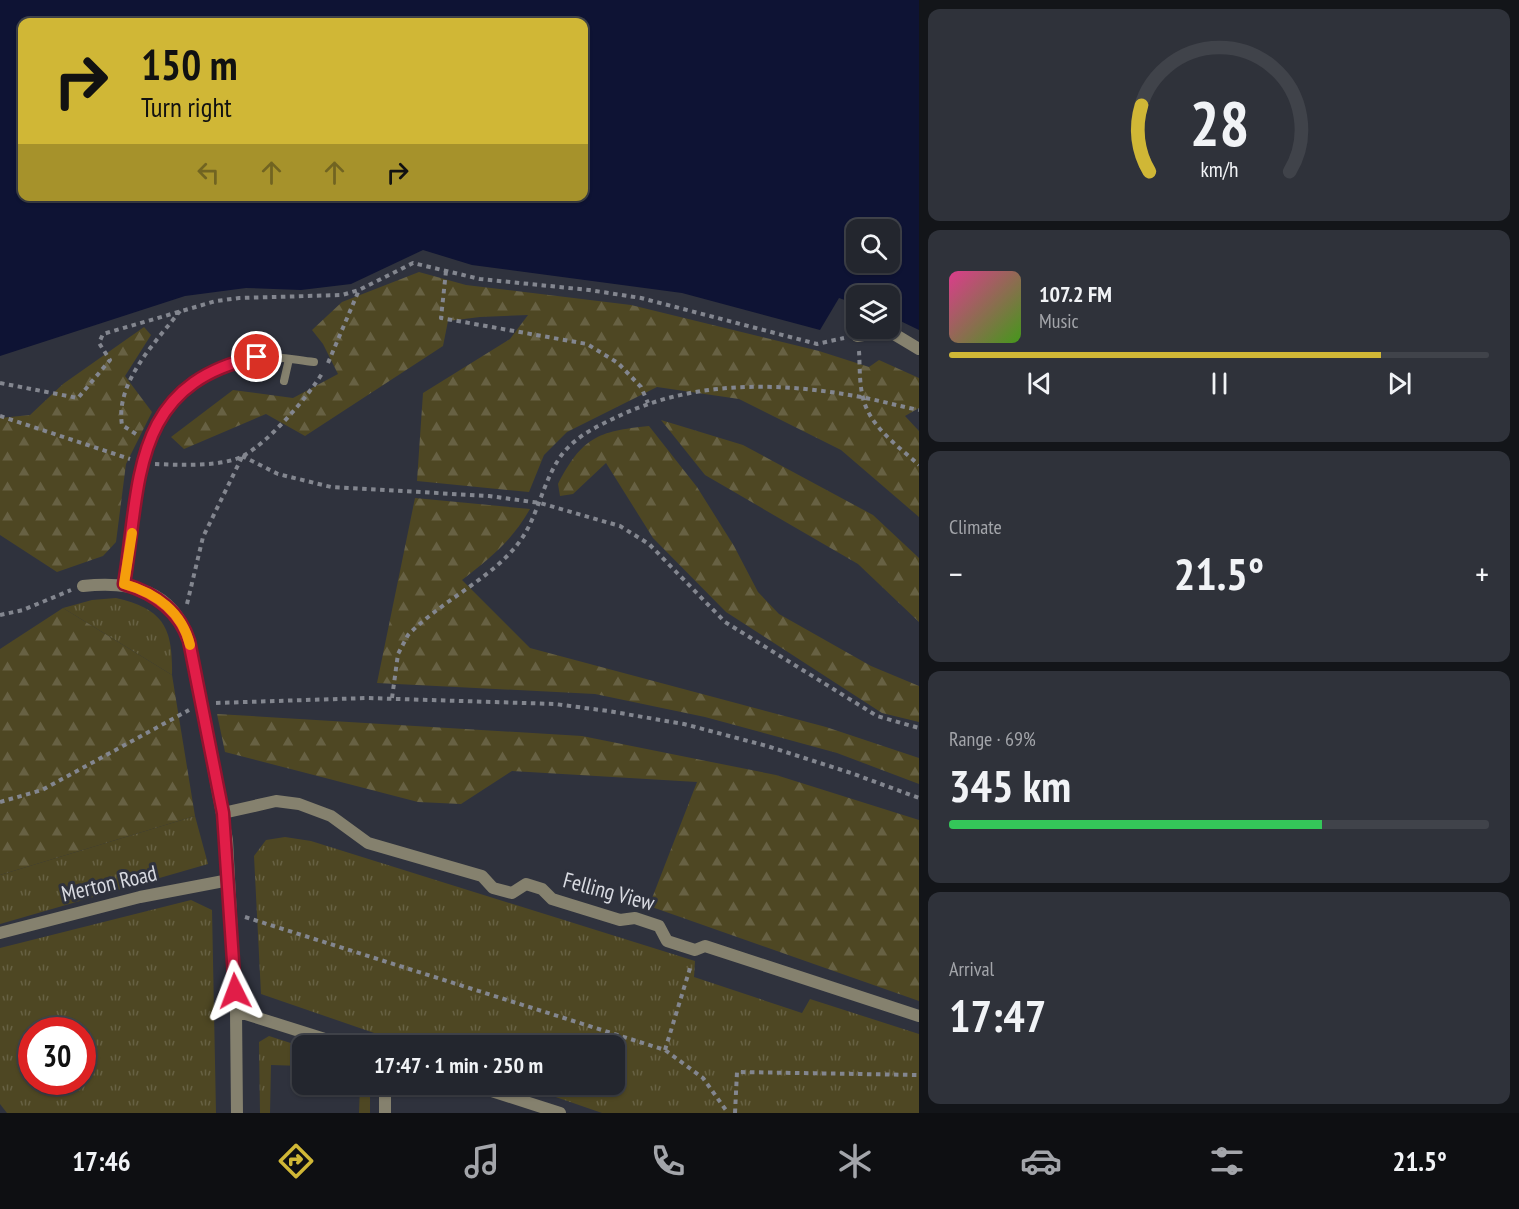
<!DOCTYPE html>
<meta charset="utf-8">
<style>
:root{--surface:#23262e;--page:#2f323a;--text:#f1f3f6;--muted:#a3a5aa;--line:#40434a;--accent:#d0b736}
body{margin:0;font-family:"PT Sans Narrow",sans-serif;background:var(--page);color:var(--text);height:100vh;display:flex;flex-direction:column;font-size:22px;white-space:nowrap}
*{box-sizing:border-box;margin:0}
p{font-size:20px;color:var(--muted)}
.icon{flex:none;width:33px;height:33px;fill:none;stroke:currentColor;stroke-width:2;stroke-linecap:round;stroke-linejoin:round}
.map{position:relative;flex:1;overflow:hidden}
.details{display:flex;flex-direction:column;gap:9px;padding:9px;background:#131519;width:600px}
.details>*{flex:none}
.guide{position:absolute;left:18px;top:18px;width:570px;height:183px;border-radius:12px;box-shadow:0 2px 4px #0004,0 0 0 2px var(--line);background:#d0b736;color:#111;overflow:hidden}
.controls{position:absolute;left:846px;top:219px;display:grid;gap:12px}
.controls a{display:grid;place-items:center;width:54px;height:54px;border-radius:12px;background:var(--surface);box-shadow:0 2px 4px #0004,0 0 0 2px var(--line);font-size:30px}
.speed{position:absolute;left:18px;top:1017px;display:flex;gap:12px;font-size:30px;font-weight:700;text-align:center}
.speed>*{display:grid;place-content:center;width:78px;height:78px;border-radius:50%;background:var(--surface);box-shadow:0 2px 4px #0004,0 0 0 2px var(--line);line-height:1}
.speed .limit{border:9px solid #d22;background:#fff;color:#111}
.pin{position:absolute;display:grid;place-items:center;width:51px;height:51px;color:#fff;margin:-26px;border:3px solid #fff;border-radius:50%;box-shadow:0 2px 6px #0007}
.me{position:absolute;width:66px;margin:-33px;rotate:357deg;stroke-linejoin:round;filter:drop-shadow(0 0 4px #0008)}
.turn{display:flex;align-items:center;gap:21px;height:126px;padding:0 24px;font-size:27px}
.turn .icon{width:78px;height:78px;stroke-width:2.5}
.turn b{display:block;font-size:42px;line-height:51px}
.lanes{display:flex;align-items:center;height:57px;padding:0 24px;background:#0003;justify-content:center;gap:30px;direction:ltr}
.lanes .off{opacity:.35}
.big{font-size:45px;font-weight:800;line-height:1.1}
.details .tile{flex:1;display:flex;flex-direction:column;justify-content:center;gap:9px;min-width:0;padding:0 21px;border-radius:12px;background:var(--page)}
.details .dial{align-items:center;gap:0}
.dial svg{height:156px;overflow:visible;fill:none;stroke:var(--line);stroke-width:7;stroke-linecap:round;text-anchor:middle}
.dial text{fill:var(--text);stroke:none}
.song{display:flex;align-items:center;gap:18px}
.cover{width:72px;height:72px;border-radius:9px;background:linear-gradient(135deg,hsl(330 70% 55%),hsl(100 70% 35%))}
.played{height:6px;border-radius:3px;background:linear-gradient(90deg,var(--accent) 80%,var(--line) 80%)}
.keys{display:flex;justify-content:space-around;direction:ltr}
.heat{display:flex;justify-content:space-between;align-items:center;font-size:33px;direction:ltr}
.charge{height:9px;border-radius:4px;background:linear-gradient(90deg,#34c759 69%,var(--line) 0)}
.trip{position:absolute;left:292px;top:1035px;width:333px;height:60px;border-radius:12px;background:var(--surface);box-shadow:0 2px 4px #0004,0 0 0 2px var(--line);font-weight:800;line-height:60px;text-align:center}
.menu{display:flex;height:96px;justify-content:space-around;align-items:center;background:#0e0f12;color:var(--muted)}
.menu .icon{width:42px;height:42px}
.menu .selected{color:var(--accent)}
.menu b{font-size:27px;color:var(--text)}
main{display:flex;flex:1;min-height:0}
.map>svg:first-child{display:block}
</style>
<main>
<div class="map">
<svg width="919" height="1113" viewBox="0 0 919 1113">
<defs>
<pattern id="grass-tufts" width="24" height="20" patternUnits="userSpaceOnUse" patternTransform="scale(1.5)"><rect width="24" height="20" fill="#4e4723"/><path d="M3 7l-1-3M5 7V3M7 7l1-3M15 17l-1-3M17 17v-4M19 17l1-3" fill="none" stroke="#676143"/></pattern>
<pattern id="forest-firs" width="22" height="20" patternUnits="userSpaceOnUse" patternTransform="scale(1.5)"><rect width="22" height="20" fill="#4e4723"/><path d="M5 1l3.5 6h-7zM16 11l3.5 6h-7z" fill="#676143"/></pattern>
</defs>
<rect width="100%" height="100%" fill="#2f323d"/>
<path fill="url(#grass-tufts)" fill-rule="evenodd" d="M116 598C164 609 173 628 172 675L63 608 92 600Z
M195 816 208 864 0 924V875Z
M285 837 311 841 695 961 694 977 802 1013 810 999 919 1034V1113H602L521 1085 615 1084V1046L409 1045 261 994 254 856 266 840Z
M191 900 212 910 216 1113H7L0 1104V948ZM32 1030H82V1082H32Z
M269 1036 303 1047V1066L271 1065 270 1113H260L259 1042Z
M360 1085H370V1113H359Z"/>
<path fill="url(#forest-firs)" d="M419 272 466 285 631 305 819 351 869 367 879 360 919 378V408L905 416 919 431V517L841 450 739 399 657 387 567 432 544 455 529 492 417 481 423 393 510 339 528 315 480 317 448 321 443 346 305 436 266 414 184 449 171 437 233 390 293 398 338 374 323 344 312 330 342 302Z
M144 327 151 335 125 376 152 412 126 464 116 542 103 556 57 572 0 535V418L30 415 63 384Z
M661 420 743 445 873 515 919 558V622L858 564 705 475Z
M649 426 697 487 734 546 758 592 779 614 871 666 919 686V722L882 713 726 612 653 538 606 463 573 494 560 496 558 484C582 438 597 431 649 426Z
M415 498 530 509C512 541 490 558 462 580L530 648 826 727 919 758V784L837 753 705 717 595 694 377 683Z
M63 608 172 675 195 816 0 875V649Z
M217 714 582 736 776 775 919 820V1001L649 906 697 782 512 771 461 804 418 802 225 752Z"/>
<path fill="#0e1334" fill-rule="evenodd" d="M0 0H919V330L890 316V296H856V304L839 298 820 330 682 293 472 265 423 250 351 284 301 290 246 288 185 296 0 356ZM22 22H584V196H22ZM856 230H890V262H856Z"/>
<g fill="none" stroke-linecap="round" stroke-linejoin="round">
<path stroke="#83868f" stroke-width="4" stroke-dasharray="4.5 4.5" stroke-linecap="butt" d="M446 271 441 318 587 344 618 363 641 387 648 403
M859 351C860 366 859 382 863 398 870 427 898 446 919 465
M328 363 359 290
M0 383 78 398 110 360 99 343 103 334 216 301 239 298 342 295 359 290 413 263 480 279 589 290 641 298 817 344 844 338
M0 416 130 459
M136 434 122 425C115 382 156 342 180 311
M242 456 278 474 331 487 489 496 540 503 620 526 649 544 725 622 877 716 919 728
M155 464C179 465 222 467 243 456 269 442 308 397 323 372
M187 604 203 537 242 457
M0 615 23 610 71 590
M392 698 398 654 408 635C440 602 490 579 517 545 539 518 542 479 564 452 579 434 600 425 621 415 697 380 780 382 861 397 881 401 899 406 919 410
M216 703 367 698 555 704 608 711 684 724 767 746 851 773 919 798
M0 802 42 790 189 710
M245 917 665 1050 703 1078 728 1113
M665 1050 691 965
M735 1113 737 1072 919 1075"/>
<path stroke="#85816e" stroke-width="8" d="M284 381 289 359
M124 584C131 540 133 481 148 440 163 398 212 364 255 357 275 355 295 360 314 362"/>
<path stroke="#85816e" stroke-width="12" d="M857 336 889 331 919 349
M83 586C130 581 173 589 189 641L227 840 236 1011 237 1113
M223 813 276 801 299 804 331 816 368 843 482 876 493 888 512 893 526 884 542 889 552 899 620 920 635 918 659 926 667 941 695 950 705 946 919 1016
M0 933 140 897 229 880
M236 1011 347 1046
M470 1084 560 1113
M385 1113V1084"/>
</g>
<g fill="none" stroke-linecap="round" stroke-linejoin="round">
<defs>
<path id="route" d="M235 991 223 813 189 641C179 610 154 593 124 584 141 482 130 384 257 357"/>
</defs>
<use href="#route" stroke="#92132f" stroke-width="15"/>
<use href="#route" stroke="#e11d48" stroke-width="10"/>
<path stroke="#f59e0b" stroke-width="10" d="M132 533 124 584C156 593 182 612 190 645"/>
</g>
<g text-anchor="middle" stroke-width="6" stroke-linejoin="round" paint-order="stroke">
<g font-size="22" fill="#d8dae1" stroke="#2f323d">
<text transform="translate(109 883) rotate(-13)" y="8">Merton Road</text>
<text transform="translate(609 891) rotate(15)" y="8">Felling View</text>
</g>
</g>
</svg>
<div class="controls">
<a><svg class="icon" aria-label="search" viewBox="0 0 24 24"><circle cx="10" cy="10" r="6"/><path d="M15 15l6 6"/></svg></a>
<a><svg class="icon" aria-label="layers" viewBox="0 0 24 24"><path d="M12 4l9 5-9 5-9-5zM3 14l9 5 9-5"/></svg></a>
</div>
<div class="speed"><div class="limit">30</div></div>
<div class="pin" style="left:257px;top:357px;background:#d93025"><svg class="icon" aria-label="arrive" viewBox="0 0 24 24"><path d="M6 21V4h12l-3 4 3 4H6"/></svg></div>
<svg class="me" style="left:235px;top:991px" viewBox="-20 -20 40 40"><path d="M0-17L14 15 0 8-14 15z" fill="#e11d48" stroke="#fff" stroke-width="4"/></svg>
<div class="trip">17:47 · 1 min · 250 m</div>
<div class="guide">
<div class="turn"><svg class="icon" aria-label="right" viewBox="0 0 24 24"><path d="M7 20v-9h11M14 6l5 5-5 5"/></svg><div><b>150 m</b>Turn right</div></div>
<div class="lanes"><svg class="icon off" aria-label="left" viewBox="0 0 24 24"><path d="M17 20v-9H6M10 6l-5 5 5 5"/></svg><svg class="icon off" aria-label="ahead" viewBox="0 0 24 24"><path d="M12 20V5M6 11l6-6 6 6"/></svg><svg class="icon off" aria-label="ahead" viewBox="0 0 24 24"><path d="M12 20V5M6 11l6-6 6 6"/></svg><svg class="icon" aria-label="right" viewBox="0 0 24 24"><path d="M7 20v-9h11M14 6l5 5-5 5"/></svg></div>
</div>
</div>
<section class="details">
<div class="tile dial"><svg viewBox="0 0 100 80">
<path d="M14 69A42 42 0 1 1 86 69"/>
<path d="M14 69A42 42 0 0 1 10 35" stroke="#d0b736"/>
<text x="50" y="56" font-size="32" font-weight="700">28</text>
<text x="50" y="72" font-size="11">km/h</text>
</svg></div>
<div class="tile">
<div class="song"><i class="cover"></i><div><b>107.2 FM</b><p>Music</p></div></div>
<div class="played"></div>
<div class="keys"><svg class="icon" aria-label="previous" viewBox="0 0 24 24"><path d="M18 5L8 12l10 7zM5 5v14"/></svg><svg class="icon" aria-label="pause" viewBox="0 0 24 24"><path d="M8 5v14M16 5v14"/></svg><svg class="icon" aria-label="next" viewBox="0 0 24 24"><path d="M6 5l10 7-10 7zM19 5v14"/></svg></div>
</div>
<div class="tile"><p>Climate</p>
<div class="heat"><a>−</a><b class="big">21.5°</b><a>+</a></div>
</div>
<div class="tile"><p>Range · 69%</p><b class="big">345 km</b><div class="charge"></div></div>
<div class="tile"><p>Arrival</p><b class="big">17:47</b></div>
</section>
</main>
<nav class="menu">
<b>17:46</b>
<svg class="icon selected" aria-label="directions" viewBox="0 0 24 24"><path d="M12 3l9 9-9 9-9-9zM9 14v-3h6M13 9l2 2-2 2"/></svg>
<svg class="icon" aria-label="music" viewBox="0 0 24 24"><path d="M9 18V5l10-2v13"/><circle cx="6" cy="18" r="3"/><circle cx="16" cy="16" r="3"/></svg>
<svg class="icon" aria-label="phone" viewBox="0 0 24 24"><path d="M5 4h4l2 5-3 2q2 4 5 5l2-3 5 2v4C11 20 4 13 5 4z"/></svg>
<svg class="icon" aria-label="climate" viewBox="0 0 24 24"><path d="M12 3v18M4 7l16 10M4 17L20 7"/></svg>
<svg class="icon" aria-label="car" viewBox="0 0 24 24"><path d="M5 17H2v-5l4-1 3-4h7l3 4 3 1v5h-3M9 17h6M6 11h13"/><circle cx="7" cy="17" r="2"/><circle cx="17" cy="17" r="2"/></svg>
<svg class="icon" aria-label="filters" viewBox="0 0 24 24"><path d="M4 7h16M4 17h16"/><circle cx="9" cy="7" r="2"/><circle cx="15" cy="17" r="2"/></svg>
<b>21.5°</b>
</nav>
